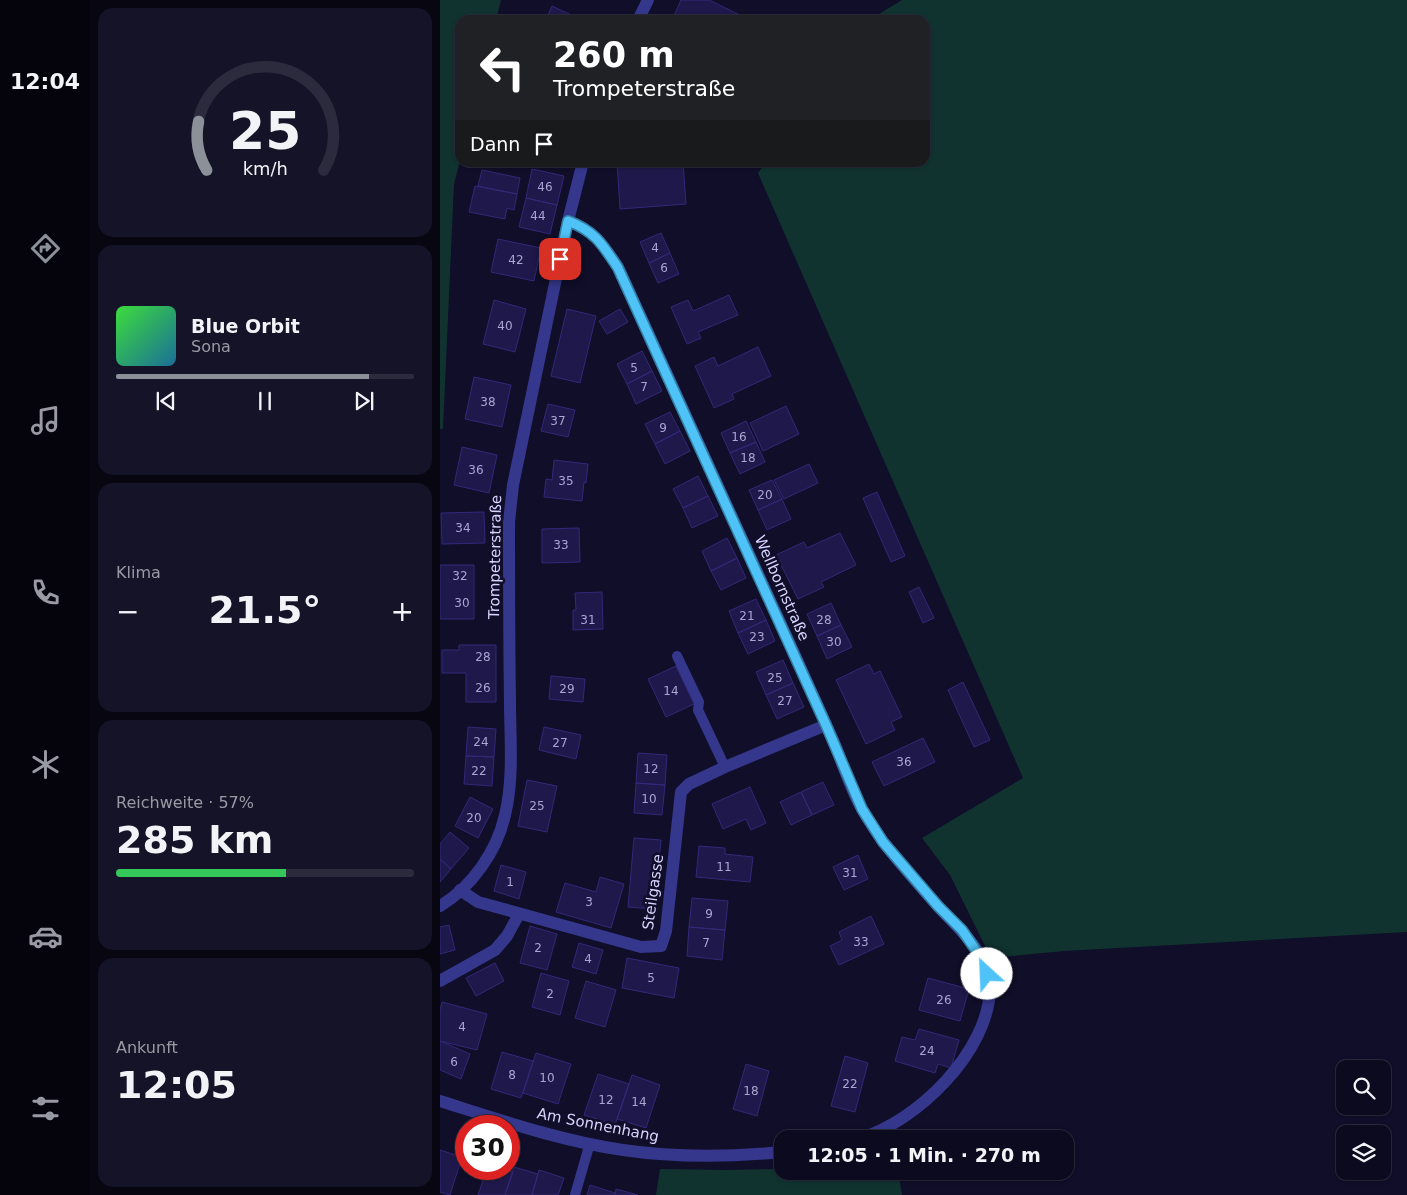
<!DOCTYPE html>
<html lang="de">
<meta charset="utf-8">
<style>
:root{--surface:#0c0a1f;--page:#151328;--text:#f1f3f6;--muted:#9a9aa4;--line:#2c2b3d;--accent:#8c9099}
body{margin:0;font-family:"DejaVu Sans",sans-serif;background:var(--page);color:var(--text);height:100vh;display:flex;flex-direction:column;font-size:19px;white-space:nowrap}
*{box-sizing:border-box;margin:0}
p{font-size:16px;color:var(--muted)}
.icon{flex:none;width:28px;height:28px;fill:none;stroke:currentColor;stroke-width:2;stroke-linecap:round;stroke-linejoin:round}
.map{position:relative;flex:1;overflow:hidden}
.side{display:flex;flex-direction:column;gap:8px;padding:8px;background:#070611;width:350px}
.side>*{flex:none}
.banner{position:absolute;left:15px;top:15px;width:475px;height:152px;border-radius:15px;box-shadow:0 1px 4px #0004,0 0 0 1px var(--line);background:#202124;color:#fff;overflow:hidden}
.buttons{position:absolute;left:896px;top:1060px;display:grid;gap:10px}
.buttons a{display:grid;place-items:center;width:55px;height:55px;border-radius:10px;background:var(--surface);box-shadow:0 1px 4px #0004,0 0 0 1px var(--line);font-size:25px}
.speed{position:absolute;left:15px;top:1115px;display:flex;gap:10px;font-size:25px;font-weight:700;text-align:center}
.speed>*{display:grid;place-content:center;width:65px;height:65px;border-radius:50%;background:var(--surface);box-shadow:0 1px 4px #0004,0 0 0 1px var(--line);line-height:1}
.speed .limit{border:8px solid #d22;background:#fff;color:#111}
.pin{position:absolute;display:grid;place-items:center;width:42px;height:42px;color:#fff;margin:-21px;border-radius:10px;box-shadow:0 2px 8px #0006}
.me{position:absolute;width:55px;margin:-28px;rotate:335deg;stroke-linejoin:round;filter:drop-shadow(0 0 4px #0008)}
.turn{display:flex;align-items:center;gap:18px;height:105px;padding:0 15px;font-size:22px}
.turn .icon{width:65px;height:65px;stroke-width:2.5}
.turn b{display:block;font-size:35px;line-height:42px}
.then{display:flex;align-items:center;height:48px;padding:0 15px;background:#0003;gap:10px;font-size:19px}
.big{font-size:38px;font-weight:700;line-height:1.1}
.side .card{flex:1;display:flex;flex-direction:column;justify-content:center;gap:8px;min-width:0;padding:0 18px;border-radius:15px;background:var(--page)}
.side .dial{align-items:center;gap:0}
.dial svg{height:130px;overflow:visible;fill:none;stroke:var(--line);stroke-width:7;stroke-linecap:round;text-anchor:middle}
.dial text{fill:var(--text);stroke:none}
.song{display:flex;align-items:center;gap:15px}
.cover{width:60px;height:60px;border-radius:8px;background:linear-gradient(135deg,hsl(120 70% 55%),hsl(200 70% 35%))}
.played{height:5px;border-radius:2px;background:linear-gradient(90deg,var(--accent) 85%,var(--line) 85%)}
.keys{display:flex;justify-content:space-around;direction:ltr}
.heat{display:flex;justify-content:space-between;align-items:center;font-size:28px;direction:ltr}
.charge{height:8px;border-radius:4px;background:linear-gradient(90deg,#34c759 57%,var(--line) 0)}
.trip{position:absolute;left:334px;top:1130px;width:300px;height:50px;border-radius:15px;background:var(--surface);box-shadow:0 1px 4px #0004,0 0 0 1px var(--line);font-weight:700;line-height:50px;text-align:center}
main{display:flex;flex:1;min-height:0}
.tabs{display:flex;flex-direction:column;width:90px;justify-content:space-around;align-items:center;background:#05040c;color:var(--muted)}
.tabs .icon{width:35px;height:35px}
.tabs .active{color:var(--accent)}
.tabs b{font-size:22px;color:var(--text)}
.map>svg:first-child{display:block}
</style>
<main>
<nav class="tabs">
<b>12:04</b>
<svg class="icon active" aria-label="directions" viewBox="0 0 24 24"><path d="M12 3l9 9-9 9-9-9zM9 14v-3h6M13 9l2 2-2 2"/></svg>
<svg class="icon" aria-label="music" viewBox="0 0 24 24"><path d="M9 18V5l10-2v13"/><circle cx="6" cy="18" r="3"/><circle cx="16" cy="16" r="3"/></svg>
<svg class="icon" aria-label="phone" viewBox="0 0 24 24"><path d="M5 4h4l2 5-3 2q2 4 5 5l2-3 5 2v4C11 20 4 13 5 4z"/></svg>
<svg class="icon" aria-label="climate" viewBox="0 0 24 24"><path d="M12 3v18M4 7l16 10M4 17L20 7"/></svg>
<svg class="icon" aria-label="car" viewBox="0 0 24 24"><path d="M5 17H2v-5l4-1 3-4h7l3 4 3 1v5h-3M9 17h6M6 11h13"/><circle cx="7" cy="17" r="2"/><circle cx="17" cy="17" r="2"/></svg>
<svg class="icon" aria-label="filters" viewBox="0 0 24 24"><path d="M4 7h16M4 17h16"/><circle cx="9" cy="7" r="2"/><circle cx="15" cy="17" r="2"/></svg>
</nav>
<section class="side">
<div class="card dial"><svg viewBox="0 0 100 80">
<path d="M14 69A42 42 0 1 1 86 69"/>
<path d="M14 69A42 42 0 0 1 9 39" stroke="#8c9099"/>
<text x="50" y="56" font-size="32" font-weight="700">25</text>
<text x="50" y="72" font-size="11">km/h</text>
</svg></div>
<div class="card">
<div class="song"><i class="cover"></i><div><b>Blue Orbit</b><p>Sona</p></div></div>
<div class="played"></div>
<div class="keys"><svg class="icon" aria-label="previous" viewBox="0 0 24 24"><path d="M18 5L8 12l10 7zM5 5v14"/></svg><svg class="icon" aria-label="pause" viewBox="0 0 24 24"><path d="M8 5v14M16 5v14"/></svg><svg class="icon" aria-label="next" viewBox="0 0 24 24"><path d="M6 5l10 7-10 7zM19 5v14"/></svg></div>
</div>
<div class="card"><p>Klima</p>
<div class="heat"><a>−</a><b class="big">21.5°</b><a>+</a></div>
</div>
<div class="card"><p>Reichweite · 57%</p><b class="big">285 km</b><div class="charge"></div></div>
<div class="card"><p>Ankunft</p><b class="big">12:05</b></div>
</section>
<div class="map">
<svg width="967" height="1195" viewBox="0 0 967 1195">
<rect width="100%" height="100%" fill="#100e29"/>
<path fill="#103330" d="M0 0H61L56 20H20V161L14 184 3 429H0Z
M462 0H967V932L624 951 551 958 510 875 482 838 583 778 318 173 325 163 485 162V20H429Z
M220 1169 285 1170 342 1169V1171H458L462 1195H216Z"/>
<path fill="#1f184b" stroke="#332879" d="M241 0H269L310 20H232Z
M112 6 142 20H106Z
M177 162H243L246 204 180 209Z
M92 169 124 176 117 205 86 198Z
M42 170 80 178 77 194 38 186Z
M35 186 77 194 74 210 67 208 65 219 29 212Z
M86 198 117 205 110 234 79 227Z
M221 233 230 253 209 263 200 242Z
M58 239 101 248 94 281 51 272Z
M230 253 239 274 218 283 209 263Z
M289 295 298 315 258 332 261 338 247 344 231 307 248 300 253 311Z
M54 300 86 309 75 352 43 344Z
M127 309 156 316 140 383 111 376Z
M180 309 188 322 167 334 159 321Z
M318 347 331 376 292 394 294 399 274 408 255 366 274 357 278 366Z
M202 351 212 371 187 384 177 364Z
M212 371 222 391 196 404 187 384Z
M34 377 71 385 62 427 25 419Z
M108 404 135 410 128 437 101 431Z
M346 406 359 434 323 451 310 423Z
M230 412 240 431 215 444 205 424Z
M306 421 316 442 290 453 281 433Z
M240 431 250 451 225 464 215 444Z
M316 442 325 462 300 474 290 453Z
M22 447 57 455 49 493 14 485Z
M114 460 148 464 146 483 144 482 142 501 104 497 106 479 112 480Z
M369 464 378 483 344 499 334 480Z
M258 476 268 496 243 508 233 489Z
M332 480 342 499 318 510 309 490Z
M437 492 465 556 451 562 423 498Z
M268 496 278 516 252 528 243 508Z
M342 499 351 519 327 530 318 510Z
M44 512 45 543 2 544 1 513Z
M139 528 140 562 102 563V529Z
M400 533 416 565 381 582 384 587 358 599 336 555 364 542 367 548Z
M287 538 297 558 271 571 262 551Z
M297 558 306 578 281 590 271 571Z
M0 565H34V619H0Z
M479 587 494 618 483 623 469 592Z
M162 592 163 629 133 630V610H136L135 593Z
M316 599 326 620 298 633 289 611Z
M391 603 401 625 377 636 367 614Z
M326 620 335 641 308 654 298 633Z
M401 625 412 647 387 659 377 636Z
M19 645H56V702H26V673H2V650H19Z
M343 660 353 683 326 695 316 672Z
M429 664 434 674 440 671 462 717 451 722 455 730 426 744 396 680Z
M236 666 254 704 226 717 208 679Z
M111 676 145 679 143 702 109 699Z
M523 682 550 740 534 747 508 690Z
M353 683 364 707 337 719 326 695Z
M28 727 56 729 54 757 26 756Z
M104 727 141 735 136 759 99 750Z
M483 738 495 762 444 786 432 762Z
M198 753 227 755 225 785 196 783Z
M26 756 54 757 52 786 24 784Z
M87 780 117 786 107 832 78 826Z
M383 782 394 805 372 815 361 792Z
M196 783 225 785 222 815 194 813Z
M310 787 326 823 311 830 306 819 283 829 272 804Z
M361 792 372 815 351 825 340 802Z
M30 797 53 809 38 838 15 826Z
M10 832 29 848 11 869 0 859V844Z
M194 838 221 840 214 909 188 907Z
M259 846 285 848V854L313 857 310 882 256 877Z
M418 855 428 879 404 890 393 867Z
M0 859 11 869 0 882Z
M61 865 86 872 79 899 54 891Z
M160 877 184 884 171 928 116 912 125 883 156 892Z
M252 898 288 901 285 930 249 927Z
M431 916 444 944 399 965 390 946 402 940 399 932Z
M9 925 15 950 0 954V927Z
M90 926 117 934 107 970 80 963Z
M249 927 285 930 282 960 247 956Z
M139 943 163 950 156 974 132 967Z
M187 958 239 968 234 998 182 988Z
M55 963 64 981 36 996 26 978Z
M101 973 129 981 120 1015 92 1007Z
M488 978 529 989 520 1021 479 1010Z
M146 981 176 990 165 1027 135 1018Z
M2 1002 47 1014 37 1050 0 1041V1010Z
M479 1029 519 1040 511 1068 498 1064 495 1073 455 1061 462 1037 475 1040Z
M0 1041 30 1054 21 1079 0 1070Z
M62 1052 93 1061 81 1098 51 1089Z
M96 1053 131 1064 118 1104 83 1093Z
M405 1056 428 1063 415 1112 391 1106Z
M306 1064 329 1071 317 1116 293 1109Z
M158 1074 189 1084 175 1125 144 1115Z
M192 1075 220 1085 206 1128 177 1119Z
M0 1150 22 1157 10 1195 0 1192Z
M74 1167 98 1174 92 1195H65Z
M47 1169H63L73 1172 65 1195H38Z
M99 1170 124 1178 118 1195H92Z
M150 1185 175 1193V1195H147Z
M176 1189 198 1195H175Z"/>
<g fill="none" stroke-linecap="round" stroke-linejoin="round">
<path stroke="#35378c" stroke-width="10" d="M237 656 259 702 258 710 285 767
M135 1195 150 1143"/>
<path stroke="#35378c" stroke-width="12" d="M198 20 208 0
M128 221C155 231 163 245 178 267 237 396 295 525 354 653 368 684 382 716 396 747 404 768 411 790 422 809 441 844 469 873 495 903 516 927 550 953 550 987 550 1051 476 1123 418 1139
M20 890 38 902 201 947 221 946 226 931 241 792 249 784 285 767 386 725
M0 906C32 887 57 851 65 815 74 778 70 738 70 701 69 641 69 582 69 522L73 485 128 221 143 162
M0 981 55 950 67 936 79 914
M0 1101C60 1120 121 1141 183 1150 237 1158 289 1157 342 1152"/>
</g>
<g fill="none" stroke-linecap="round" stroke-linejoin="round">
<defs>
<path id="route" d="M120 259 128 221C155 231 163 245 178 268L386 725 422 809 443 842 498 906 522 930 544 962 547 974"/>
</defs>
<use href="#route" stroke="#337fa1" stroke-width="12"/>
<use href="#route" stroke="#4fc3f7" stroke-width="9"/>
</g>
<g text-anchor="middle" stroke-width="5" stroke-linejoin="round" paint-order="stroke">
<g font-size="12" fill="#a9a6d2">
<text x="105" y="191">46</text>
<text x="98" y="220">44</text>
<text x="215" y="252">4</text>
<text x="76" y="264">42</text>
<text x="224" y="272">6</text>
<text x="65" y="330">40</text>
<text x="194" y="372">5</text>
<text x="204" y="391">7</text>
<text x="48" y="406">38</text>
<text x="118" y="425">37</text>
<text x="223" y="432">9</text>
<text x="299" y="441">16</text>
<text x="308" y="462">18</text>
<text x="36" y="474">36</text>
<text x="126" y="485">35</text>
<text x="325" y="499">20</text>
<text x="23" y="532">34</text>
<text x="121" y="549">33</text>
<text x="20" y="580">32</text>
<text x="22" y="607">30</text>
<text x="307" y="620">21</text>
<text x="148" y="624">31</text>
<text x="384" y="624">28</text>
<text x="317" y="641">23</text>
<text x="394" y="646">30</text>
<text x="43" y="661">28</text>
<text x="335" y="682">25</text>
<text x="43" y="692">26</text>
<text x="127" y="693">29</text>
<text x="231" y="695">14</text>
<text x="345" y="705">27</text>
<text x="41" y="746">24</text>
<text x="120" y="747">27</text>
<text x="464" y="766">36</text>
<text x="211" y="773">12</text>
<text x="39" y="775">22</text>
<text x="209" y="803">10</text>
<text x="97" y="810">25</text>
<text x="34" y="822">20</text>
<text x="284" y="871">11</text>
<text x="410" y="877">31</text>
<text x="70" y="886">1</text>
<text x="149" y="906">3</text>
<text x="269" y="918">9</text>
<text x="421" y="946">33</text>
<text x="266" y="947">7</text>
<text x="98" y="952">2</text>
<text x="148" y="963">4</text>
<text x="211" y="982">5</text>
<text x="110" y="998">2</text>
<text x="504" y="1004">26</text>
<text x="22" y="1031">4</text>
<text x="487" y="1055">24</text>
<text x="14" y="1066">6</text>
<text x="72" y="1079">8</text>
<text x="107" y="1082">10</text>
<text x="410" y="1088">22</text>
<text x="311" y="1095">18</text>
<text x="166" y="1104">12</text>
<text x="199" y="1106">14</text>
</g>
<g font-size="15" fill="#d7d5ff" stroke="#100e29">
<text transform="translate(55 557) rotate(-89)" y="5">Trompeterstraße</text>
<text transform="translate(342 588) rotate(66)" y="5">Wellbornstraße</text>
<text transform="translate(213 892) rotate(-82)" y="5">Steilgasse</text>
<text transform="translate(158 1125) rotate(11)" y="5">Am Sonnenhang</text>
</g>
</g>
</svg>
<div class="buttons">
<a><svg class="icon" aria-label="search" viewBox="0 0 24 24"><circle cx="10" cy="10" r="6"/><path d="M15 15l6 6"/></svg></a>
<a><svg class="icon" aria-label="layers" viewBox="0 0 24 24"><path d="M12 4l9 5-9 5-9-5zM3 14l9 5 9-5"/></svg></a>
</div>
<div class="speed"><div class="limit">30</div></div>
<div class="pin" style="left:120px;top:259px;background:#d93025"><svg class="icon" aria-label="arrive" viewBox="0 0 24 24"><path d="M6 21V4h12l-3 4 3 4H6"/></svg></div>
<svg class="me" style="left:547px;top:974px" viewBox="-20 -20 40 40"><circle r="19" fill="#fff"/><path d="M0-13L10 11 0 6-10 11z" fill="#4fc3f7"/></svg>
<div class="trip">12:05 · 1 Min. · 270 m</div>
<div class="banner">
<div class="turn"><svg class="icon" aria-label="left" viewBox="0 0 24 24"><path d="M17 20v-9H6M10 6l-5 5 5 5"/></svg><div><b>260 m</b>Trompeterstraße</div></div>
<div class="then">Dann<svg class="icon" aria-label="arrive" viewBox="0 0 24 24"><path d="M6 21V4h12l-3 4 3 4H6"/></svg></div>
</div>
</div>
</main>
